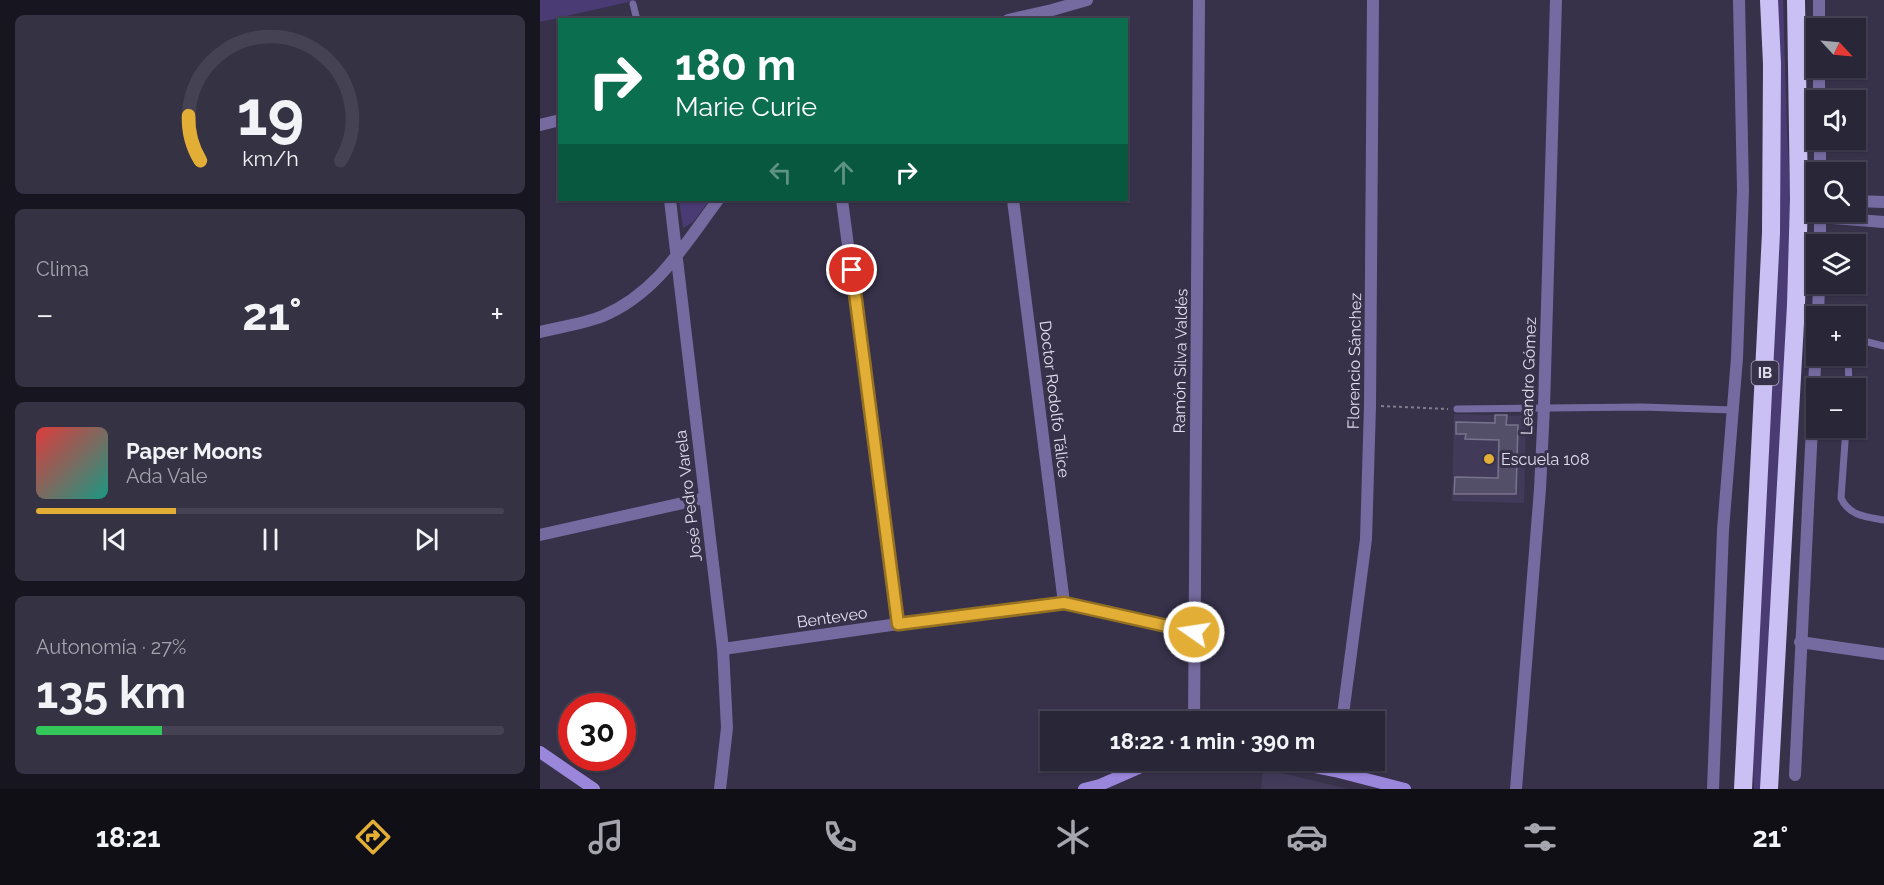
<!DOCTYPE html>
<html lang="es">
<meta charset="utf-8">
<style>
:root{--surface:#292638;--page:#353243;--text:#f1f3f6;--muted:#a5a5ae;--line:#454353;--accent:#e3ae35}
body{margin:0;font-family:Raleway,sans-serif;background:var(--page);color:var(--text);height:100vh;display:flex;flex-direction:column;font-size:22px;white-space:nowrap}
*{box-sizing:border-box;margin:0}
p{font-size:20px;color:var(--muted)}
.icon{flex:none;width:33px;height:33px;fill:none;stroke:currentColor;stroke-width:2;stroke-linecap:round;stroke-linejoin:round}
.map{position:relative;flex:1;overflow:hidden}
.drawer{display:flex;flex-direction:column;gap:15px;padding:15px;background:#17151f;width:540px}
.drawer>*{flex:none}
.hud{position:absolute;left:18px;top:18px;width:570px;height:183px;border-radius:0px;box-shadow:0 2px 4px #0004,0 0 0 2px var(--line);background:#0b6e4f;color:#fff;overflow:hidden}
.needle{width:39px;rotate:116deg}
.tools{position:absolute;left:1266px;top:18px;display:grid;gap:12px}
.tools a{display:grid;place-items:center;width:60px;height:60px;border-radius:0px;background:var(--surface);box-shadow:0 2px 4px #0004,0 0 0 2px var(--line);font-size:30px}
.speed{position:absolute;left:18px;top:693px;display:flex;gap:12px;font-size:30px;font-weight:700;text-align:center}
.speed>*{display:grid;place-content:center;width:78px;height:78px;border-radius:50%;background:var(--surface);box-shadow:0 2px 4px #0004,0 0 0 2px var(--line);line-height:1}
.speed .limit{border:9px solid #d22;background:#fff;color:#111}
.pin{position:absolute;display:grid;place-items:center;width:51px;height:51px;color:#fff;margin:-26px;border:3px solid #fff;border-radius:50%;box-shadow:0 2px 6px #0007}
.me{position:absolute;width:66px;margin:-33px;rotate:283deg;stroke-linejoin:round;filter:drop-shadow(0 0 4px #0008)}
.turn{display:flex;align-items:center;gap:21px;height:126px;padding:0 18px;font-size:27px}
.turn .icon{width:78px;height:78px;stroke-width:2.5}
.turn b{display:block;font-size:42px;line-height:51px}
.lanes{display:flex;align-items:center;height:57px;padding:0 18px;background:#0003;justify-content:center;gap:30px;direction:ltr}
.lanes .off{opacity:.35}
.big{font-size:45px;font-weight:700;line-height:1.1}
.drawer .card{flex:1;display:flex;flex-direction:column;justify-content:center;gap:9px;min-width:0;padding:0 21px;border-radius:9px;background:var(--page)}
.drawer .dial{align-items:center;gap:0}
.dial svg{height:156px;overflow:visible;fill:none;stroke:var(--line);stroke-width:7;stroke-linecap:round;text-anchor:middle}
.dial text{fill:var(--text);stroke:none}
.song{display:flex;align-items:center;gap:18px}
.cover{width:72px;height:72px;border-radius:9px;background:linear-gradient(135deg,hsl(0 70% 55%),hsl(170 70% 35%))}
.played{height:6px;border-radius:3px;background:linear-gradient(90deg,var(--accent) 30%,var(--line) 30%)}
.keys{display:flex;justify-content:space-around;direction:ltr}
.heat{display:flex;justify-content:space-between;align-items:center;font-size:33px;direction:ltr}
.charge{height:9px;border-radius:4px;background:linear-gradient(90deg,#34c759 27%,var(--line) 0)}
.trip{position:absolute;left:500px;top:711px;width:345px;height:60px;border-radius:0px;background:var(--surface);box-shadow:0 2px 4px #0004,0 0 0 2px var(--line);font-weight:700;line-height:60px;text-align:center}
.tab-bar{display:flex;height:96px;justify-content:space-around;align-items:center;background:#100f16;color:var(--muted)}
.tab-bar .icon{width:42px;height:42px}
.tab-bar .on{color:var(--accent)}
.tab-bar b{font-size:27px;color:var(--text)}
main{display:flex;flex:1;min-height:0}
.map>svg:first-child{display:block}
</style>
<main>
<section class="drawer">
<div class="card dial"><svg viewBox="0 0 100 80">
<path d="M14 69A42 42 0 1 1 86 69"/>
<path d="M14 69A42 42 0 0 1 8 46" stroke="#e3ae35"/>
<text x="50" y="56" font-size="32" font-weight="700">19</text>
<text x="50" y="72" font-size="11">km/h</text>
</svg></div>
<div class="card"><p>Clima</p>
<div class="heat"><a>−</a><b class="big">21°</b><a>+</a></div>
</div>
<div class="card">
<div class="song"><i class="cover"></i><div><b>Paper Moons</b><p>Ada Vale</p></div></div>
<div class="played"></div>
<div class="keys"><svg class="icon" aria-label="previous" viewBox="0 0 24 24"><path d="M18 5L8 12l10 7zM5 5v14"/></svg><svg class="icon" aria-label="pause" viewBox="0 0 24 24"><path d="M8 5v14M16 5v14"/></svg><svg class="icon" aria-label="next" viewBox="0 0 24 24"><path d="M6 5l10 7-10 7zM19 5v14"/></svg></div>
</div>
<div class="card"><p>Autonomía · 27%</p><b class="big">135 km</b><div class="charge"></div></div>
</section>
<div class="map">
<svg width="1344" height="789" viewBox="0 0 1344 789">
<rect width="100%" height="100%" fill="#37324a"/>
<path fill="#413b59" d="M914 414 986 416 984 503 912 501Z
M723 769 784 783 808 789H721Z"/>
<path fill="#4a3b75" d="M0 0H97L0 22Z
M1235 0H1243L1247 131 1252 227 1224 789H1214L1212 739Z
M139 200H170L153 222 143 228Z"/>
<path fill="#544f68" stroke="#78738e" stroke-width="1.5" d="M955 415H967L966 425H978L976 494H914L915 477 958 478 959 440 925 439 926 434H916V422L955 423Z"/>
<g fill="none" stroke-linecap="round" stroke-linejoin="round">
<path stroke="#817d91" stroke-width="2" stroke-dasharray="3 3" stroke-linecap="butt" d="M841 406 908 409"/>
<path stroke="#766ba0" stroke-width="7" d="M93 4 97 20
M1316 339 1344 346
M1308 356 1309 388
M917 409 1102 407 1193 410
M1306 428 1301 498C1309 516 1326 517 1344 520"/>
<path stroke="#766ba0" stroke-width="12" d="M1279 0V28
M468 20 512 10 547 0
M1279 68V100
M0 125 20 120
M1280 140V172
M130 200 183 649 187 728 180 789
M302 200 358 624
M473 200 524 603
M1316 201 1344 202
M1280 217 1344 222
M1280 244V212
M1278 316 1279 284
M0 332C20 327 43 324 63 316 117 293 144 245 178 200
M0 535 165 498
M1260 642 1344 654
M183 649 358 624 524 603 654 632
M654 722 659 0
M802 722 826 539 830 406 833 0
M1255 775 1276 345
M976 789 1000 489 1004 407 1016 0
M1173 789 1183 530 1197 358 1203 190 1199 0"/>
<path stroke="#9a86db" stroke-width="12" d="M0 752 54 789
M740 760 795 771 865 789
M544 789 560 785 617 760"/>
<path stroke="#cac0f4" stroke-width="18" d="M1203 789 1231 233 1232 64 1229 0
M1229 789 1256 305 1259 199 1256 0"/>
</g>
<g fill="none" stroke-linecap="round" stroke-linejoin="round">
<defs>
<path id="route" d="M312 270 358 624 524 603 654 632"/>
</defs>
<use href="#route" stroke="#947122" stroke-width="15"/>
<use href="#route" stroke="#e3ae35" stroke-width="10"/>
</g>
<circle fill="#e3ae35" stroke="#37324a" stroke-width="2" cx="949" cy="459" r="6"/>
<g text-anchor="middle" stroke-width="6" stroke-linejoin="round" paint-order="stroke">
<rect fill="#37324a" stroke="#aeabbd" stroke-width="1.5" x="1211.5" y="361" width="27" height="24" rx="4.5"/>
<g font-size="15" font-weight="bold" fill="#e1dfee">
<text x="1225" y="378">IB</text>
</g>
<g font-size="16" fill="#e1dfee" stroke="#37324a">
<text transform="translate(640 361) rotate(-89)" y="6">Ramón Silva Valdés</text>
<text transform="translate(814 361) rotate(-89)" y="6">Florencio Sánchez</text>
<text transform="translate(988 376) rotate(-88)" y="6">Leandro Gómez</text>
<text transform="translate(515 399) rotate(83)" y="6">Doctor Rodolfo Tálice</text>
<text transform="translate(148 496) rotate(-97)" y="6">José Pedro Varela</text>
<text transform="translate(292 617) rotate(-8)" y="6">Benteveo</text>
</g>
<g font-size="16" fill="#e1dfee" stroke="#37324a" text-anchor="start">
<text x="961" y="465">Escuela 108</text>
</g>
</g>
</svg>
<div class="tools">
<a><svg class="needle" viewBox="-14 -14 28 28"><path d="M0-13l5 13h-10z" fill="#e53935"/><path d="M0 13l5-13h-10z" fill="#a5a5ae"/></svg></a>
<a><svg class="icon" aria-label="sound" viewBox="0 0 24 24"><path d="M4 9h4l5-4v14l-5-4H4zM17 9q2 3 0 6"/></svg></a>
<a><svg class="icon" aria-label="search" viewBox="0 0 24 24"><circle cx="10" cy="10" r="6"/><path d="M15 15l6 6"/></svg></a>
<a><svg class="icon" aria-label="layers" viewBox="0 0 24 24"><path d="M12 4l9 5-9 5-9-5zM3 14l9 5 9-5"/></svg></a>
<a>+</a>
<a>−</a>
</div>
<div class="speed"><div class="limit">30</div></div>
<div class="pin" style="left:312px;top:270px;background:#d93025"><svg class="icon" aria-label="arrive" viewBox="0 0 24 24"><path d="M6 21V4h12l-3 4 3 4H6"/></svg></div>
<svg class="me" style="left:654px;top:632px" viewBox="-20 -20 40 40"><circle r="17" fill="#e3ae35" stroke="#fff" stroke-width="3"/><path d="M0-11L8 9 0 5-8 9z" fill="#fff"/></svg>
<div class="trip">18:22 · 1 min · 390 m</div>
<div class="hud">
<div class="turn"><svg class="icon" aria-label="right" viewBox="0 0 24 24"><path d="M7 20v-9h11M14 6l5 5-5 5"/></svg><div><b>180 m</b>Marie Curie</div></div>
<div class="lanes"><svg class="icon off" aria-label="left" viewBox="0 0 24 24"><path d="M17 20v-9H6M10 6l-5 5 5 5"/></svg><svg class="icon off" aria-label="ahead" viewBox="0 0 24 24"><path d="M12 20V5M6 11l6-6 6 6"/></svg><svg class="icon" aria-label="right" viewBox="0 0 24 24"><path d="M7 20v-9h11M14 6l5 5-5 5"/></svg></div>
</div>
</div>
</main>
<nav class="tab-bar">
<b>18:21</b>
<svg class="icon on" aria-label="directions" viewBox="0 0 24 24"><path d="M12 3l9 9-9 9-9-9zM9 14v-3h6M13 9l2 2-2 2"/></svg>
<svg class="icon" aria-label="music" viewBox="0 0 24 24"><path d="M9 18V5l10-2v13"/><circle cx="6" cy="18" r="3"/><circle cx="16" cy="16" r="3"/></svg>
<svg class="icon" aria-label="phone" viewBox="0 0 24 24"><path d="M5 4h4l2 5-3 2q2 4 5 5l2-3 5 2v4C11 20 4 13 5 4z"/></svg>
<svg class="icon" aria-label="climate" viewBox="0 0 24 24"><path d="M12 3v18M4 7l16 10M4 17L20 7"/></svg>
<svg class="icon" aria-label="car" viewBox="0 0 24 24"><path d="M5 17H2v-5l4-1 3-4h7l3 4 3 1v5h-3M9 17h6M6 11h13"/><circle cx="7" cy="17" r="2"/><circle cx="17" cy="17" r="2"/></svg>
<svg class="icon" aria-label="filters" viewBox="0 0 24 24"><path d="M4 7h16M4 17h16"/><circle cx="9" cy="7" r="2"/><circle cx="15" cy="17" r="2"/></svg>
<b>21°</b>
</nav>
